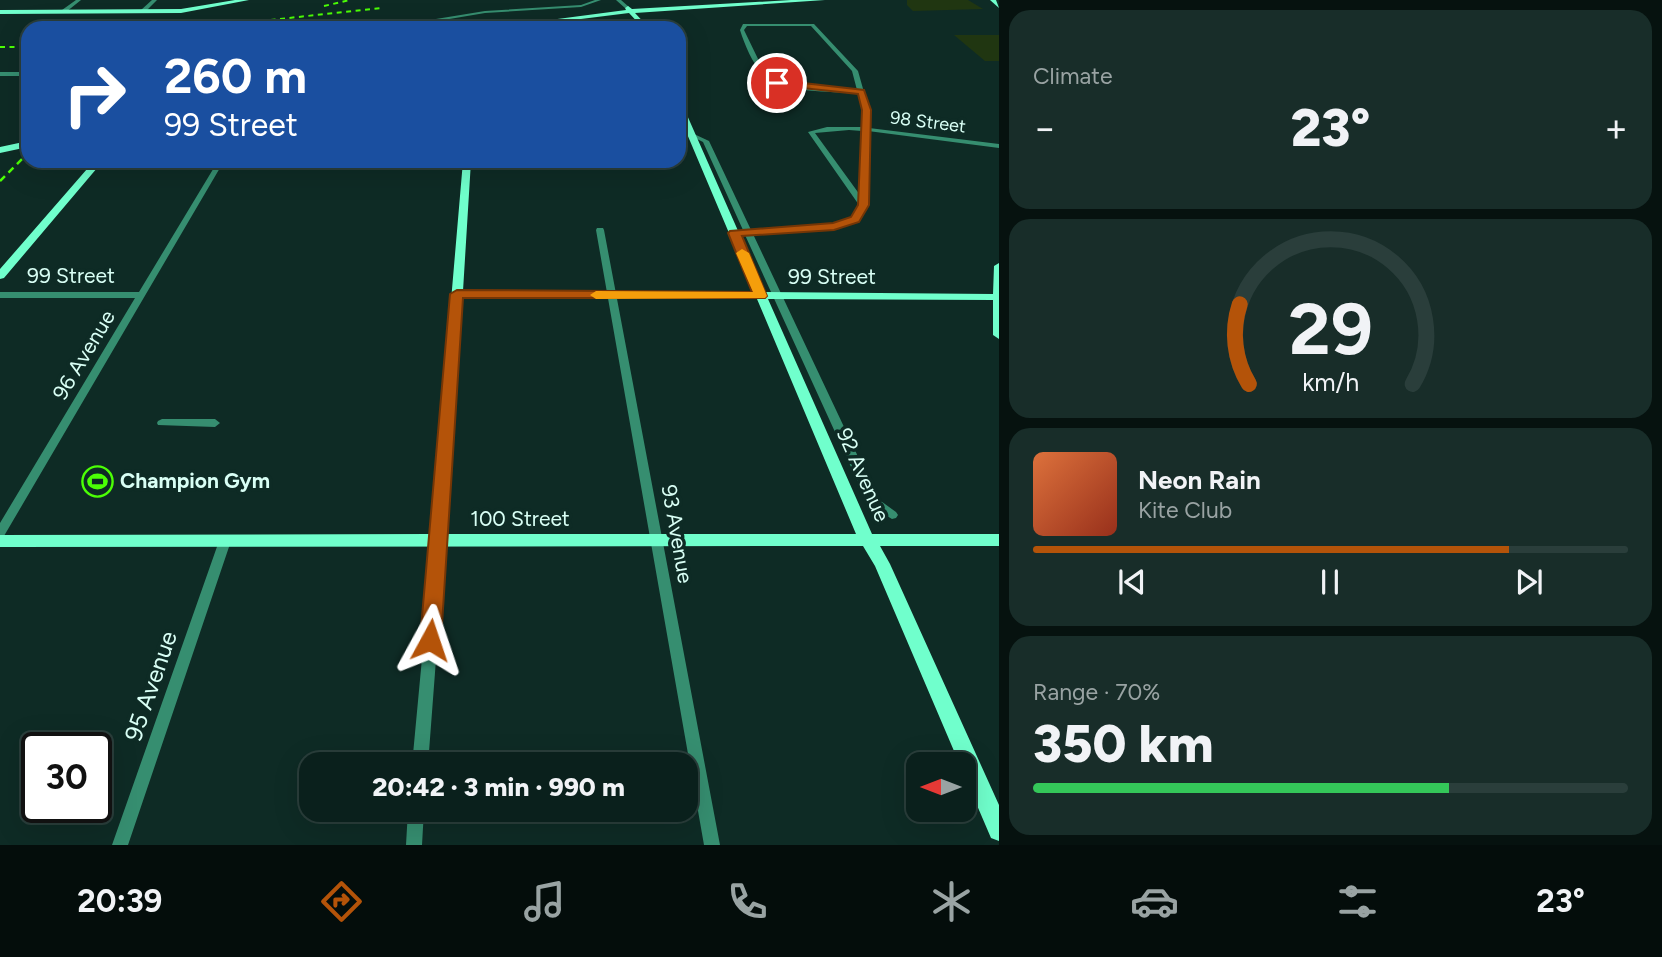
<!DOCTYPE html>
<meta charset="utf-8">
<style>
:root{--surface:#0a201c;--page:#182d29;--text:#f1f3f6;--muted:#99a3a3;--line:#2a3e3b;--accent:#b45309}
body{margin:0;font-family:Figtree,sans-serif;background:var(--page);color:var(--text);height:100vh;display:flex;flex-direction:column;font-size:26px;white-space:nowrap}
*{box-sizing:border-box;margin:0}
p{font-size:23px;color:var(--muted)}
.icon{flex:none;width:38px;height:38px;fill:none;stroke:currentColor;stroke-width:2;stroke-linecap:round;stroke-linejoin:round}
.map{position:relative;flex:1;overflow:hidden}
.side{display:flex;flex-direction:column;gap:10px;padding:10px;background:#06120f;width:663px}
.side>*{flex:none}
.banner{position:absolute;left:21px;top:21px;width:665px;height:147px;border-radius:21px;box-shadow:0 7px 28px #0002,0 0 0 2px var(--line);background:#1a4fa0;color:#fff;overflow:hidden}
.needle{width:46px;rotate:270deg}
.fabs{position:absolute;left:906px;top:752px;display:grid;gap:14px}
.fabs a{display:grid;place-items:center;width:70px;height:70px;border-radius:14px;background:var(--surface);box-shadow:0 7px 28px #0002,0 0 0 2px var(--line);font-size:35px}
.speed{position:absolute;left:21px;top:732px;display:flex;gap:14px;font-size:35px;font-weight:700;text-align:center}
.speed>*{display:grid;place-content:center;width:91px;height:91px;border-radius:50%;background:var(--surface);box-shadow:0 7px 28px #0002,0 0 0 2px var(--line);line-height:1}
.speed .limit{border:4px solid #111;border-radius:10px;background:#fff;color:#111}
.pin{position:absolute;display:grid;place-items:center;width:60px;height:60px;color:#fff;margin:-30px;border:4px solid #fff;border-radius:50%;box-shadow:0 2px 7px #0007}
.me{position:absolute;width:77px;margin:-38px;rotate:5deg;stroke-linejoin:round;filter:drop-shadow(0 0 5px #0008)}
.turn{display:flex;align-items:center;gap:24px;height:147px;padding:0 28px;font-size:32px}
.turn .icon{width:91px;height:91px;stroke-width:2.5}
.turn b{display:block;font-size:49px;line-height:60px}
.big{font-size:52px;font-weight:800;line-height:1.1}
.side .tile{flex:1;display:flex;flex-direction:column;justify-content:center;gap:10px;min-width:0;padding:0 24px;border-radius:21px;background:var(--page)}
.side .dial{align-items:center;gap:0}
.dial svg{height:182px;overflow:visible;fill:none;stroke:var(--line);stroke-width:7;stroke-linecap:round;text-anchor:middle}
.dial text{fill:var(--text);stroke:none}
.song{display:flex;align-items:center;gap:21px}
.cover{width:84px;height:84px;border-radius:10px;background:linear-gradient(135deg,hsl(20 70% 55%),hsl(10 70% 35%))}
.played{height:7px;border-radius:4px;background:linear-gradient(90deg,var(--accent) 80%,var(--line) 80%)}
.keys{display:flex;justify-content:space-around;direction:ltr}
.heat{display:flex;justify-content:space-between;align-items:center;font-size:38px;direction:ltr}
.charge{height:10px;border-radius:5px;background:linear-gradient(90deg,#34c759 70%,var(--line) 0)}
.trip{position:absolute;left:299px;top:752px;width:399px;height:70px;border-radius:21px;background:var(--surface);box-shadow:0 7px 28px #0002,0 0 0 2px var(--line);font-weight:800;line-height:70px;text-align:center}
.menu{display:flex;height:112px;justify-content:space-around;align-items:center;background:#040d0b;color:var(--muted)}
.menu .icon{width:49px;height:49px}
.menu .current{color:var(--accent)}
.menu b{font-size:32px;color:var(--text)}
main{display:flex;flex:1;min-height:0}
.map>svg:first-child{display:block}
</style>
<main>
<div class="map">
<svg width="999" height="845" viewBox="0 0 999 845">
<rect width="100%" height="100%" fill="#0e2b25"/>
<path fill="#203611" d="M907 0H968L983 9 913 11 907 5Z
M954 35H999V61H985Z"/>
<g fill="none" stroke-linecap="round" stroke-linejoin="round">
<path fill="#368e70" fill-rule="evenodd" d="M76 0H81L66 12H62V10Z
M152 0H157L145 12H141V10Z
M595 0H601L581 7 485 13 396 28 325 25 305 28 325 23 393 26 485 11 581 5Z
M616 0H621L629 7 625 8Z
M743 24H814L858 71 869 110V128L999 144V148L868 131 867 205 858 222 834 229 753 234 878 499 896 512 898 515 896 518 892 519 869 505 867 502 745 235H734L730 233 734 231 743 230 703 142 689 135 694 134 709 141 751 230 833 225 852 218 859 205 808 132 827 127H862L863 110 858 94C842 92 787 91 776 85 757 75 746 49 740 30ZM747 26H811L852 71 857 90 781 83 770 74 759 61 744 30ZM849 130 862 131 860 195 815 133Z
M0 72H28V76H0Z
M218 161H224L4 536 0 538V523L135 298H0V292H139Z
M597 228H603L604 230 720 845H704L596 230Z
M162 419H215L220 423 215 427 158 425 157 423 158 421Z
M225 536 229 538 231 541 128 845H112L219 541 221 538Z
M439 536 443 538 445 541 428 765H412L433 541 435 538Z
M408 810H424L422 845H406Z"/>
<path fill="#70ffcc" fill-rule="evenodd" d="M235 0H249L181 13 0 14V10L181 9Z
M791 0H825L635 13 649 28H643L629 13 509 28H490L626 10 625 8 628 6 632 9Z
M990 0H996L999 8Z
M502 22 500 25 464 28 467 26Z
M679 104 683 106 765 292 993 294 994 266 999 263V339L993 335V300L768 299 872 534H999V546H880L890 564 999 805V841L991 838 964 775V765H960L875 566 863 546 0 547V535L431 534 463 161H471L463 291 754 292 679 115ZM463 297 757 299 856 534H448Z
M28 141V147L0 153V147Z
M94 161H103L4 278 0 279V269Z"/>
<path stroke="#4bff05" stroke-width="2" stroke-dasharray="5 4.5" stroke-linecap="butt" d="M324 6 350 0
M195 28 382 8
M0 47H28"/>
<path stroke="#4bff05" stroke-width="2.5" stroke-dasharray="7 5" stroke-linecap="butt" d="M0 181 28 153"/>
</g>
<path fill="#b45309" stroke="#753606" stroke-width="2" d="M777 80 864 90 871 110 869 205 859 222 834 230 742 236 767 296 765 298H463L441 640 438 646 430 649 423 646 420 640 450 294 457 290 752 292 728 233 730 231 833 223 851 217 858 205 862 110 858 94 774 85Z"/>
<path fill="#f59e0b" d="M742 249 749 253 767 296 765 298 596 299 590 295 596 291 753 292 736 253Z"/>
<defs>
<symbol id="stadium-ring" viewBox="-11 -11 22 22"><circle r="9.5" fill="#0e2b25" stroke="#4bff05" stroke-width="1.5"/><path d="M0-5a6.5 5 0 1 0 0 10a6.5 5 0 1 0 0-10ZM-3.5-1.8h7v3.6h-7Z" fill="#4bff05"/></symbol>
</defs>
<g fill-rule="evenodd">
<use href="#stadium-ring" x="80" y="464" width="35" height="35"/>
</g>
<g text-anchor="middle" stroke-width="7" stroke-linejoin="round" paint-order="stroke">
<g font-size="18" fill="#d9fff5" stroke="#0e2b25">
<text transform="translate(928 122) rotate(7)" y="6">98 Street</text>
</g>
<g font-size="21" fill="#d9fff5" stroke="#0e2b25">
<text x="71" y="283">99 Street</text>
<text x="832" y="284">99 Street</text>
<text transform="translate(84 355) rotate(-59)" y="7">96 Avenue</text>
<text transform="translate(863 475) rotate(66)" y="7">92 Avenue</text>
<text x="520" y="526">100 Street</text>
<text transform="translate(677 534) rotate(80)" y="7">93 Avenue</text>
</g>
<g font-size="21" font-weight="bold" fill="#d9fff5" stroke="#0e2b25" text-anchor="start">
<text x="120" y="488">Champion Gym</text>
</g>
<g font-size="24" fill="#d9fff5" stroke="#0e2b25">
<text transform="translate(151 686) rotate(-71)" y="8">95 Avenue</text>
</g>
</g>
</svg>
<div class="fabs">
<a><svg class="needle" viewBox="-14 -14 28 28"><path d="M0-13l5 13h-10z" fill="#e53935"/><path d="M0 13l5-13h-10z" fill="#99a3a3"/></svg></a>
</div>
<div class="speed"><div class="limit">30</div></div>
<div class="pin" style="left:777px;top:83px;background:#d93025"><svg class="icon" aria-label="arrive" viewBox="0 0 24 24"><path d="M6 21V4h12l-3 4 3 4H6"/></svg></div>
<svg class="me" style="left:430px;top:640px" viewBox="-20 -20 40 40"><path d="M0-17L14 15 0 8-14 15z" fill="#b45309" stroke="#fff" stroke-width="4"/></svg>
<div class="trip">20:42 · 3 min · 990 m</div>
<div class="banner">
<div class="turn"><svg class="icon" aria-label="right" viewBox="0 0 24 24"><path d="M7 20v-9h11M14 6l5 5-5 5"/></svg><div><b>260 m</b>99 Street</div></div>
</div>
</div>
<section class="side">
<div class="tile"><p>Climate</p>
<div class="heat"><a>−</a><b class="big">23°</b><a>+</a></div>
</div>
<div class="tile dial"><svg viewBox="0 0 100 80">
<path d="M14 69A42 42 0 1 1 86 69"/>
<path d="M14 69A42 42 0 0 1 10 34" stroke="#b45309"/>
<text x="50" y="56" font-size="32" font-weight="700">29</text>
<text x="50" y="72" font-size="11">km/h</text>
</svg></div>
<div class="tile">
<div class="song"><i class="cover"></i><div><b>Neon Rain</b><p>Kite Club</p></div></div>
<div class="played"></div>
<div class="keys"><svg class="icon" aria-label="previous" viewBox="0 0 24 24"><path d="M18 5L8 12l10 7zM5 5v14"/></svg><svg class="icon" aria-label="pause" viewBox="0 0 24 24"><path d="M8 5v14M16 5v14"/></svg><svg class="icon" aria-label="next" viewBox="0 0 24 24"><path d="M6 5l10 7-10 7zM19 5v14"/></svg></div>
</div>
<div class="tile"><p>Range · 70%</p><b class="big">350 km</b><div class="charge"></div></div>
</section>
</main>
<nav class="menu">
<b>20:39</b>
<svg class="icon current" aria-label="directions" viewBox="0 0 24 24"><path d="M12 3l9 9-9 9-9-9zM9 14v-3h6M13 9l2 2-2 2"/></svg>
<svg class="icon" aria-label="music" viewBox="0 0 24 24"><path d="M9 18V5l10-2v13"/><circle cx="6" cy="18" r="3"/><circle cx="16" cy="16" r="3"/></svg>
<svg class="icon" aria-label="phone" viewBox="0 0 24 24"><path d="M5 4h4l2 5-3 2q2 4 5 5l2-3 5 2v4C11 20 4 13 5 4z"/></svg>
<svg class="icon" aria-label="climate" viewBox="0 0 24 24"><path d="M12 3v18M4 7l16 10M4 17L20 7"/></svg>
<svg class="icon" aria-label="car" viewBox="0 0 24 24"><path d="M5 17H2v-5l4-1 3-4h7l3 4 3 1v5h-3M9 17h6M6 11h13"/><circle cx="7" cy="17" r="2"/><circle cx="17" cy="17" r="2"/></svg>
<svg class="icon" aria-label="filters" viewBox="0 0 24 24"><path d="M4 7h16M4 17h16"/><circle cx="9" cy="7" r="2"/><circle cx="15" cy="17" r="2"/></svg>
<b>23°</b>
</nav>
